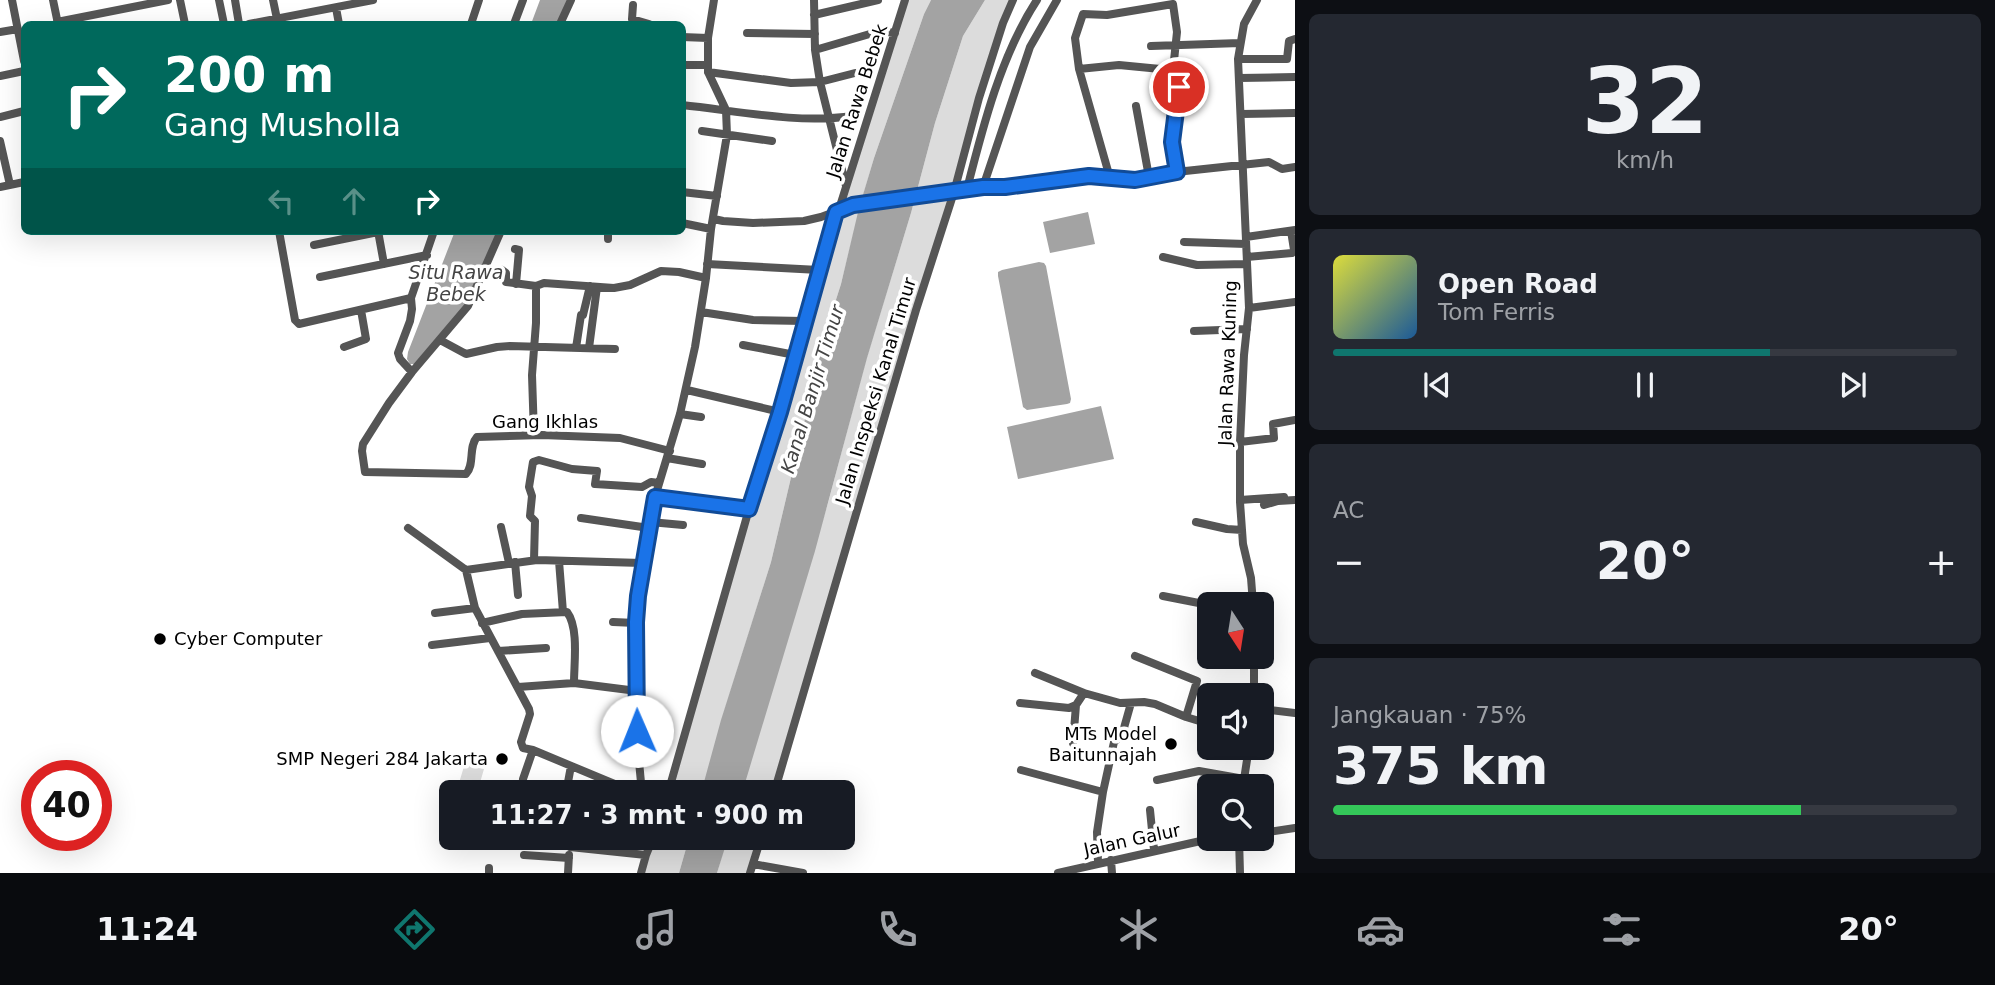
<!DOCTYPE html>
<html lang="id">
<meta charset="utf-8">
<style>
:root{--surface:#171b24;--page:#242831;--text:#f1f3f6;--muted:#9ea1a6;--line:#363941;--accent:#0f766e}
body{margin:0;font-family:"DejaVu Sans",sans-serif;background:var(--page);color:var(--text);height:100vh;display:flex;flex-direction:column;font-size:26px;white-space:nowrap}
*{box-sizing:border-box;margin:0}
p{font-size:23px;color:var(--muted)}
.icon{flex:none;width:38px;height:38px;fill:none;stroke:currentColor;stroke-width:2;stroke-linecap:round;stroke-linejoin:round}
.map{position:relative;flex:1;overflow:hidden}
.panel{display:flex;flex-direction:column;gap:14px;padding:14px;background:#0d0f14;width:700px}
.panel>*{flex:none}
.top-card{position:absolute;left:21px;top:21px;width:665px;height:214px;border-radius:10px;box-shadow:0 7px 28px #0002;background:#00695c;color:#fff;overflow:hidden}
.needle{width:46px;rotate:168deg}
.buttons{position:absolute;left:1197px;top:592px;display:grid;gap:14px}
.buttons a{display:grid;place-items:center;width:77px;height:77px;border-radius:10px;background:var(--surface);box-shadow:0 7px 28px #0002;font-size:35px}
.speed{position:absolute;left:21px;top:760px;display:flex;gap:14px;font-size:35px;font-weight:700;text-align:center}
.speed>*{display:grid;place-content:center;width:91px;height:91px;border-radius:50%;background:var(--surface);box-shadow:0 7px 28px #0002;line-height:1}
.speed .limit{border:10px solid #d22;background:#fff;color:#111}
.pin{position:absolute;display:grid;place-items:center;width:60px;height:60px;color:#fff;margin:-30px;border:4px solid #fff;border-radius:50%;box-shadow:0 2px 7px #0007}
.me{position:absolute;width:77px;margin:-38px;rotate:359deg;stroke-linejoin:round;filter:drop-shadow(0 0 5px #0008)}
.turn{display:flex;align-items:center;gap:24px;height:147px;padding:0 28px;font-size:32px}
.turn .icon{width:91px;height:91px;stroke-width:2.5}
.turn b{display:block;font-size:49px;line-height:60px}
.lanes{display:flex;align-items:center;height:66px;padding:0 28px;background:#0003;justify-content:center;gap:35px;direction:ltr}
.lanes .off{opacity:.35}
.big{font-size:52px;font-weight:700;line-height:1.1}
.panel .tile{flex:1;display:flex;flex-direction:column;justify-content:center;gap:10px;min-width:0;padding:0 24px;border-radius:10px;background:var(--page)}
.panel .dial{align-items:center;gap:0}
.dial b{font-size:91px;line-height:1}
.song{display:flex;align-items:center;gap:21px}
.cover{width:84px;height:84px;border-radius:10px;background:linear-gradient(135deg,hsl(60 70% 55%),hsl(210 70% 35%))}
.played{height:7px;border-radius:4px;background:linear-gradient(90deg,var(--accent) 70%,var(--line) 70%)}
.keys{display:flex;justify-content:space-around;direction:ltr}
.heat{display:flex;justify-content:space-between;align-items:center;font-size:38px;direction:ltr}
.charge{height:10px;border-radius:5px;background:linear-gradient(90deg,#34c759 75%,var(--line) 0)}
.trip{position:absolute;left:439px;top:780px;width:416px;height:70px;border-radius:10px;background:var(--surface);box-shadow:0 7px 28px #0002;font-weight:700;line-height:70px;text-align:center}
.menu{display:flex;height:112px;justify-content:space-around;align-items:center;background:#090b0e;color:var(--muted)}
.menu .icon{width:49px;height:49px}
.menu .selected{color:var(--accent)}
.menu b{font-size:32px;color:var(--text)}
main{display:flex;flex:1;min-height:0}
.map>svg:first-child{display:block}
</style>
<main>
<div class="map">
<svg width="1295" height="873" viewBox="0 0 1295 873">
<rect width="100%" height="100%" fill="#fff"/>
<path fill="#dcdcdc" d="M905 0H931L924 14 874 158 862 199 841 284 825 334 771 562 724 712 702 793H668L757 482Z
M985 0H1013L1009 7 774 793H741L828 503 866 360 911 213 935 123 963 36Z
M465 763 484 769 477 793H456Z
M653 838H689L679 873H641Z
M727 838H760L750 873H717Z"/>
<path fill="#a3a3a3" d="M540 0H570L560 24H531Z
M931 0H985L963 36 935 123 911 213 867 358 815 551 742 793H701L721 720 771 562 825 334 841 284 859 208 874 158 924 14Z
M1088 212 1095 244 1050 253 1043 222Z
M455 231H500L471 300 415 364H410L407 359 408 352Z
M1039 262 1044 263 1046 266 1071 399 1070 403 1067 404 1027 410 1023 407 998 276V272L1002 270Z
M1101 406 1114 459 1018 479 1007 427Z
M689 838H728L717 873H679Z"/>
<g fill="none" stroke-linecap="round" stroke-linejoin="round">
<path stroke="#555" stroke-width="8" d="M12 0 24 61
M53 0 58 24
M180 0 185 24
M219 0 224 24
M235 0 239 24
M273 0 277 19
M814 0 815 50 820 82 846 186
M633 5 632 19 649 24
M336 8 339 24
M814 15 878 0
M57 22 168 0
M249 24 373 0
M471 24 479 0
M514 24 523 0
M560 24 571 0
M0 32 18 29
M747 33 815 34
M682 37 708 38
M1151 46 1240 43
M815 50 880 31 895 33
M1238 59H1287L1289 41 1295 39
M682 65H707
M1079 69 1119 65 1181 71 1173 142 1176 172
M708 72 791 83 820 82 855 73
M0 76 24 71
M1239 78 1295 77
M682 105C739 111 796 124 853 116
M1136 106 1149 177
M1241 114 1295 113
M0 117 24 111
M702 131 772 141
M0 141 10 185
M1110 178 1079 69 1075 38 1083 14 1107 15 1173 4 1177 32 1173 70
M0 187 24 182
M983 187 1030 47 1057 0
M967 189C983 126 1001 55 1037 0
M682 192 717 196
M714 219 723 221 753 223 804 221 821 217 853 205 983 187H1005L1089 176 1134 179 1176 172 1269 162 1282 169 1295 167
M682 223 711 229
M279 231 295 320 299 324 411 298 434 231
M378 231 384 264
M1246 237 1295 230
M608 239V231
M1184 242 1246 244
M314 245 383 231
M515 249 519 250 516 284
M1163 257 1197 265 1247 264
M1247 257 1292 253 1294 250 1291 231
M707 264 819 270
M502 270 506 273V282L536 286 544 283 614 288 630 285 661 271 679 272 706 278
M320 277 427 255
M411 298 412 309 410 321 398 353 400 359 412 372 468 306 501 231
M1249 308 1295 302
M701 312 753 320 804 321
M1194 331 1247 329
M440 340 466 354 497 347 510 346 615 349
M743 345 795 355
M344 347 366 339 361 310
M576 348 581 315H583L590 286
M589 348 597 287
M412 372 389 403 363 444 362 451 365 472 466 474C475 465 468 447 477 437L542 435 620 438 670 451
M687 390 780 412
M680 414 701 417
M534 435 532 375 536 323V286
M1240 442 1274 438 1273 424 1295 420
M667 458 702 464
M655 497 749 509
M1240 500 1284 497
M1264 505 1278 501 1295 500
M581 518 649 528
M650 522 683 525
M1196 522 1227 529 1242 530
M501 527 509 563
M408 528 466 570 537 560 642 563
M534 560 535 521 530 516 532 496 529 487 533 462 539 460 572 469 597 471 595 484 642 487 651 482 659 483
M559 561 563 612
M515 562 518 595
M466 570 475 608 529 709 530 714 521 742 523 748 533 750 617 785 642 791
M1163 596 1209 605
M1253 604 1251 578 1243 544 1240 502V442L1244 355 1249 308 1238 59 1244 24 1257 0
M435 613 475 608
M613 622 636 623
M482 623 522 614 567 612C579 628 574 663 574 683
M432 645 490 638
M498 651 546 648
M1135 656 1197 681 1186 717
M1254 656V695
M1035 673 1084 693
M518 687 574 683 637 691
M1020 703 1069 708 1076 705 1084 693 1120 703 1144 702 1155 704 1186 717 1209 724
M1262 709 1295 713
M1073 743 1076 705
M1021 770 1103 792
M523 779 533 750
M1157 780 1199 771 1244 779
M1243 786 1249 747
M566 793 571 766
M642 793 638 751 636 623 638 596 655 497 680 414 695 347 706 278 711 229 727 135 726 110 708 72V38L714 0
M668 793 759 474 780 412 812 295 905 0
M774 793 916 310 954 192 979 98 1003 23 1013 0
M1150 810 1154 850
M1262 833 1295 828
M562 838 570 847 646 855
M1239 838 1240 873
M524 855 569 858
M1111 860 1112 873
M1098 863 1097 832 1103 792 1114 742 1122 735 1131 703
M753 864 803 873
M489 873V868
M568 873 569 855
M641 873 646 855 653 838
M750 873 761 838
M1058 873 1214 838"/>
</g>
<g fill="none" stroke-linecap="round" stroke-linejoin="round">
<defs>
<path id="route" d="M637 731 636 622 638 596 655 497 749 509 780 412 836 212 853 205 983 187H1005L1089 176 1135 180 1177 172 1172 142 1179 87"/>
</defs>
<use href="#route" stroke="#114b97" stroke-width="18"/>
<use href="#route" stroke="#1a73e8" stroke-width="12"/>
</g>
<g fill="#000" stroke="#fff" stroke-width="2.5">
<circle cx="160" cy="639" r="7"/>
<circle cx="1171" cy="744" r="7"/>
<circle cx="502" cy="759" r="7"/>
</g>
<g text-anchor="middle" stroke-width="7" stroke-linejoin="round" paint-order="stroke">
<g font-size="18" fill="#000" stroke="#fff">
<text transform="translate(857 101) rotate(-72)" y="6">Jalan Rawa Bebek</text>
<text transform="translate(1228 363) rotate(-88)" y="6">Jalan Rawa Kuning</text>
<text transform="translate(876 391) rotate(-73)" y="6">Jalan Inspeksi Kanal Timur</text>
<text x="545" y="428">Gang Ikhlas</text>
<text transform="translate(1132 840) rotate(-12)" y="6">Jalan Galur</text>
</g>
<g font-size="18" fill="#000" stroke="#fff" text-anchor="end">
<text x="174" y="645" text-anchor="start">Cyber Computer</text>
<text x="1157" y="740">MTs Model<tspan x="1157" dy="21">Baitunnajah</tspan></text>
<text x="488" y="765">SMP Negeri 284 Jakarta</text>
</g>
<g font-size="19" font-style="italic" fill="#444" stroke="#fff">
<text x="456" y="279">Situ Rawa<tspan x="456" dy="22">Bebek</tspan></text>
<text transform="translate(812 389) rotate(-73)" y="7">Kanal Banjir Timur</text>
</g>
</g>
</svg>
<div class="buttons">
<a><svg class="needle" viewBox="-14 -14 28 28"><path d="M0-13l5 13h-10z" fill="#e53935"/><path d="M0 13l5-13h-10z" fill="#9ea1a6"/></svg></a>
<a><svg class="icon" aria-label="sound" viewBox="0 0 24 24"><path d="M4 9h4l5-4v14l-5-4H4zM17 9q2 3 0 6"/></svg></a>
<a><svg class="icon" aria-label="search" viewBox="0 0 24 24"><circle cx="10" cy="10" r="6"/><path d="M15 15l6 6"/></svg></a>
</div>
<div class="speed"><div class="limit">40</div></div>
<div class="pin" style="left:1179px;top:87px;background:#d93025"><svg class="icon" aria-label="arrive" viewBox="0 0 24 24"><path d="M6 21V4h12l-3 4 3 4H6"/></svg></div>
<svg class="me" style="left:637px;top:731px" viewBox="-20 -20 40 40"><circle r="19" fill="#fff"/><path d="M0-13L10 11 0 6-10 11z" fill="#1a73e8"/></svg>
<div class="trip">11:27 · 3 mnt · 900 m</div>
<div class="top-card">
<div class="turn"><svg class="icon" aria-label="right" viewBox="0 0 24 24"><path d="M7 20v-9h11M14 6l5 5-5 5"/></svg><div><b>200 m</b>Gang Musholla</div></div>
<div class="lanes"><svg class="icon off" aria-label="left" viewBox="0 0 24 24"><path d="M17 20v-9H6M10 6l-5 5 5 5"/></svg><svg class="icon off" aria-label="ahead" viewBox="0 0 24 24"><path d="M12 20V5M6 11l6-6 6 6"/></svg><svg class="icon" aria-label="right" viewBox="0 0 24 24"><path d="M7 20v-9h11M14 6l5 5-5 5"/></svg></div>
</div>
</div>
<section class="panel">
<div class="tile dial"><b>32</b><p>km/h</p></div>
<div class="tile">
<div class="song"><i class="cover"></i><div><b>Open Road</b><p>Tom Ferris</p></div></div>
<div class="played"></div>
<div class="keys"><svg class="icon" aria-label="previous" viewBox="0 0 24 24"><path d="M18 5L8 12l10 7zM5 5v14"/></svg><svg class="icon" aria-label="pause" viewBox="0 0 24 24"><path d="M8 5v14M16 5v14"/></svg><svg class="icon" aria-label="next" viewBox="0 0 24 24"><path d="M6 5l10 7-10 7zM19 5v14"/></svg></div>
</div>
<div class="tile"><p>AC</p>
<div class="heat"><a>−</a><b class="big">20°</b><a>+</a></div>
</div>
<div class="tile"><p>Jangkauan · 75%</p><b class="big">375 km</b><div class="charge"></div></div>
</section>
</main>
<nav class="menu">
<b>11:24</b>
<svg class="icon selected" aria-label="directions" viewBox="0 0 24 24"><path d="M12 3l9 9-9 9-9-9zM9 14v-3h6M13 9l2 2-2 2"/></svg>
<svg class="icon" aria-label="music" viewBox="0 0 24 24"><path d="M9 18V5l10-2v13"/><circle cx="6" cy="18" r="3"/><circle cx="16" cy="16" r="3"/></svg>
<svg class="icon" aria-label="phone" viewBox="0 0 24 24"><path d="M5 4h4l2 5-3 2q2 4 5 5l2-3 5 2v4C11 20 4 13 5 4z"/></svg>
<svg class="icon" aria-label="climate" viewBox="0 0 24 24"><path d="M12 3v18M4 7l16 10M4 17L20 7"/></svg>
<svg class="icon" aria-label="car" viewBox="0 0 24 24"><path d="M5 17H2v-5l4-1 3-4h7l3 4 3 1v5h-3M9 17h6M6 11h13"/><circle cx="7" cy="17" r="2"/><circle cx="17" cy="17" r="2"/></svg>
<svg class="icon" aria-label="filters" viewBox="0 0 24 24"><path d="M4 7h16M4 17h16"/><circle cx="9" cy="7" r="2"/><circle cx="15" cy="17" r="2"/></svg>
<b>20°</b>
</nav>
